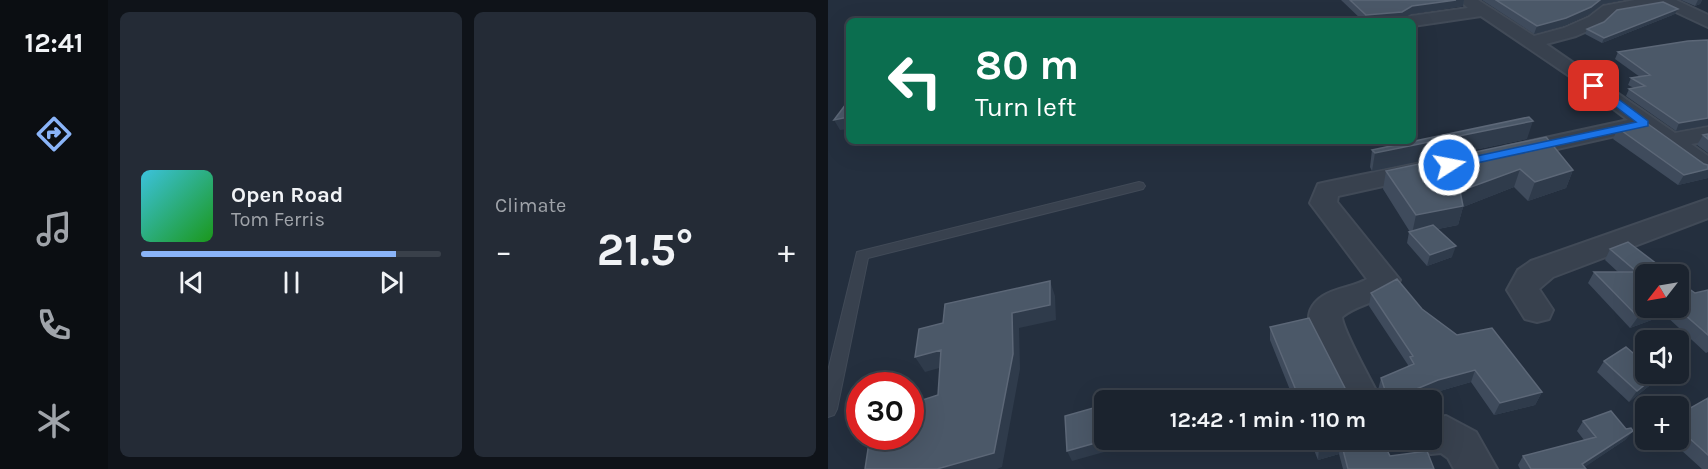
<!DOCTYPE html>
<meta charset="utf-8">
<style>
:root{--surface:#1b232e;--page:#242b36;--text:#f1f3f6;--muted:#a0a4aa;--line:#39404a;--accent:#8ab4f8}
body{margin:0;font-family:Karla,sans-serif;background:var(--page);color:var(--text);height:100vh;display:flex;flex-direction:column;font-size:22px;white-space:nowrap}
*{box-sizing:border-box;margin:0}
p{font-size:20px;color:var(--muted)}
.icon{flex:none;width:33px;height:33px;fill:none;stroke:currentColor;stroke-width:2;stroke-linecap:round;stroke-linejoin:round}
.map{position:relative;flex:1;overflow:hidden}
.panel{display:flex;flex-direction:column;gap:12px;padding:12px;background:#0f1319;width:720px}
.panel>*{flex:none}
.banner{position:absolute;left:18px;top:18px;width:570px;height:126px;border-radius:9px;box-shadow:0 6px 24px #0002,0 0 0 2px var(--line);background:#0b6e4f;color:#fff;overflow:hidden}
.needle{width:39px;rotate:239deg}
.tools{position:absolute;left:807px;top:264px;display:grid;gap:12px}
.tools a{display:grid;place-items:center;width:54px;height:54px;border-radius:9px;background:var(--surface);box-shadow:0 6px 24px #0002,0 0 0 2px var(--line);font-size:30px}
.speed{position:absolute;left:18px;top:372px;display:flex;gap:12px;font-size:30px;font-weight:700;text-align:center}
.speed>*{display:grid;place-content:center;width:78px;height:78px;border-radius:50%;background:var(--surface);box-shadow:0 6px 24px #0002,0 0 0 2px var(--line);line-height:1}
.speed .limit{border:9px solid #d22;background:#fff;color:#111}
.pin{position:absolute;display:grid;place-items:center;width:51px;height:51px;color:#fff;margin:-26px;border-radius:12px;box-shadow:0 3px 9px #0006}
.me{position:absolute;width:66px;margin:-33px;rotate:79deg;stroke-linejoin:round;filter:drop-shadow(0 0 4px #0008)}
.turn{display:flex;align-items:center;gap:21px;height:126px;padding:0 30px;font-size:27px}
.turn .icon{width:78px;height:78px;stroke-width:2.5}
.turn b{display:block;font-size:42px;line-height:51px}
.big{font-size:45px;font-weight:700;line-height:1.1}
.panel .tile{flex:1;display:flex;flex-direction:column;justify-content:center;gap:9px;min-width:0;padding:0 21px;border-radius:9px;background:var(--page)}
.song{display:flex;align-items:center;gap:18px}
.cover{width:72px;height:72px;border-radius:9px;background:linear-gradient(135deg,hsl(190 70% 55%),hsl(120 70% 35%))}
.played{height:6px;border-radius:3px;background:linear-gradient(90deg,var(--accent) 85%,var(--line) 85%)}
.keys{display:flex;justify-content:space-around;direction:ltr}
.heat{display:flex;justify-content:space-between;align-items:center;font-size:33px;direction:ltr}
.panel .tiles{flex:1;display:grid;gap:12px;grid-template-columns:repeat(2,1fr)}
.trip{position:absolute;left:266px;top:390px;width:348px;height:60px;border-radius:9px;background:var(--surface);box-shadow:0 6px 24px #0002,0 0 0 2px var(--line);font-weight:700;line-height:60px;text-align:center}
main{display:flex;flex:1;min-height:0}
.tab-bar{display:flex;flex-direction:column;width:108px;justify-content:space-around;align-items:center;background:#0b0e12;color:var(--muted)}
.tab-bar .icon{width:42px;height:42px}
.tab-bar .active{color:var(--accent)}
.tab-bar b{font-size:27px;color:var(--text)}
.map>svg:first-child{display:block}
</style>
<main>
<nav class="tab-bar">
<b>12:41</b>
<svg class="icon active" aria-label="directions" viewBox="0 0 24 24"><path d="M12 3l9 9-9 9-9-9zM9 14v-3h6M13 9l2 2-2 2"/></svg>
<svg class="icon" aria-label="music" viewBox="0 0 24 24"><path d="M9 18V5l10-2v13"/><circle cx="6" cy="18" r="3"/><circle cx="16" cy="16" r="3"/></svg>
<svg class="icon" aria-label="phone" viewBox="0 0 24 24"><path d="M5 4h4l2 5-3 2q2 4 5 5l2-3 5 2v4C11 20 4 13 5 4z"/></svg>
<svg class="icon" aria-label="climate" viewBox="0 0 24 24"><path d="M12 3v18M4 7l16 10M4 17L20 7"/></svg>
</nav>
<section class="panel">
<div class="tiles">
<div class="tile">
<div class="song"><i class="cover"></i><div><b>Open Road</b><p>Tom Ferris</p></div></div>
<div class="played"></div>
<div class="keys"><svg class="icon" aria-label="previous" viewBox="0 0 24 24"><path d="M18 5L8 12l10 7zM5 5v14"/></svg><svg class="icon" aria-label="pause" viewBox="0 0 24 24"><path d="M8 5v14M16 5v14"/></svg><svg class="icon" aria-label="next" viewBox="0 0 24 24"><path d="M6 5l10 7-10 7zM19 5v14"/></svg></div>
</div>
<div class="tile"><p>Climate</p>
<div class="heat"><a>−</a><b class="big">21.5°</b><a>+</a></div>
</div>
</div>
</section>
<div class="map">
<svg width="880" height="469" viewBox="0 0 880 469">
<rect width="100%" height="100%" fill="#242f3e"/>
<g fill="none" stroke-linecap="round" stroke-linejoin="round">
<defs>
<path id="lane" d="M311 182 315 183 317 186 315 189 40 258 9 409 6 415 0 417V371L29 252Z"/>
<path id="street" d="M631 0H650L706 36 736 28 761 17 775 6 807 0H848L880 15V27L833 5 786 13 773 25 748 36 718 44 847 133 880 127V141L863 144 880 156V175L871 173 814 130 685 159 676 157 673 152 676 147 800 120 743 77 653 16 585 26V21H574L583 16 640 8Z
M596 162 605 165 609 170 605 175 510 196 509 202 572 280C559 304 533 301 514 317 514 329 545 384 553 400H516C511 390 508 380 503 370 492 347 464 316 495 296 509 287 526 287 539 279L482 203 490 184 499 182Z
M880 199V218L725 277 711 289 725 310 721 319 709 322 697 319 679 290 690 270 703 261Z
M618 416 648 432 669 469H626L620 458 613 453 603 454 589 449 585 440H603V418Z"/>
</defs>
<use href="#lane" stroke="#414a57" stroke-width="2"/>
<use href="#street" stroke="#414a57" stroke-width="4"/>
<use href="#lane" fill="#38414e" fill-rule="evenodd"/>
<use href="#street" fill="#38414e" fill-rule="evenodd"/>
</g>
<path fill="#3f4b5c" d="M513 0H636L635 6 583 14 572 20 559 21H535Z
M654 0H795L775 4 760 15 735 26 706 34Z
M853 0H874L872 4 867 6Z
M847 14 774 43 757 34 759 29Z
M880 40V125L848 131 798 96 801 89 806 88 800 85 803 78 812 77 787 59 790 52Z
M790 128 876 164 880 165V178L850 185 785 139Z
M880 134V153L869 145 875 135Z
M718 137 745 170 738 188 700 201 686 187 635 207 630 225 610 229 624 257 599 266 579 243 581 232H582L555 189 558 171Z
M699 139 544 171 542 167 544 150Z
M782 249 842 274 818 308H850L867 293 880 290V352L878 353 837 315 802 328 760 283 766 272H790L777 260Z
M543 293 594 309 629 335 714 392 707 405 666 415 643 382 605 393 587 400H466L442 340V327L518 390H550L553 378 579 367 580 365 541 306Z
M776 361 821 386 801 402 769 372Z
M880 398V469H874L842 440H850V415Z
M755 421 805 431 797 440 756 467 758 469H692L690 465 695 456 756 440 749 431Z
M482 440H554L562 456 606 469H515L511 454 490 460Z"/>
<path fill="#2f3b4b" d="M628 0H636L635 6 583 14 572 20 559 21H538V15L584 6Z
M772 0H795L775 4 760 15 735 26 706 34 709 26Z
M870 0H874L872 4 867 6Z
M850 9 847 14 774 43 776 38Z
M21 117V129L12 130 6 120Z
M880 118V125L848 131 851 123Z
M705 121 699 139 544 171 547 153Z
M692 169 686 187 635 207 630 225 584 234 588 215 632 191Z
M880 169V178L850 185 856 175Z
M745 170 738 188 700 201 707 182Z
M628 246 624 257 599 266 602 255Z
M222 281 227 296 228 320 191 328 192 369 174 467 169 469H109L184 313Z
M835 308H842L837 315 802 328 810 317Z
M113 350 122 365 97 372 87 357Z
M647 370 643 382 605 393 587 400H562L610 380Z
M829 375 821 386 801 402 809 391Z
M714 392 707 405 666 415 672 403Z
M805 431 797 440 754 469V464Z
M278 440H319L244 461 239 451Z
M513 442 511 454 490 460 491 448Z"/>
<path fill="#4b5868" stroke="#5c6777" stroke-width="1.5" d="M522 0H628L584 6 574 12 538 15Z
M668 0H772L763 7 738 18 709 26Z
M835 2 850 9 776 38 759 29 776 22 789 10Z
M880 40V118L851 123 801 89 817 86 803 78 822 75 790 52 860 41Z
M21 100V117L6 120Z
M701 117 705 121 547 153 544 150Z
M820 124 876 164 880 165V169L856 175 790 128Z
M880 134V139L875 135Z
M718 137 745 170 707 182 692 169 632 191 635 206 588 215 558 171Z
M605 225 628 246 602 255 581 232Z
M800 242 842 274H818V308H835L810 317 766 272H809L782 249Z
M569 279 594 309 629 335 664 328 714 392 672 403 647 370 610 380 562 400H472L442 327 481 318 518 390H557L553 378 586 364 582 357 585 356 543 293Z
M222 281V305L184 313 185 354 166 453 109 469H37L42 436H82V404L110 395 113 350 87 357 91 329 115 323 117 304Z
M850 281 867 293 880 290V335L849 308H850Z
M798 347 818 364V374H828L829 375 809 391 776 361Z
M338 389 341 400H294Z
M880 398V455L850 428V415Z
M276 405V440H278L239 451 237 416Z
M783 411 798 429 803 428 805 431 754 464 758 469H703L695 456 768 437 755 421Z
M488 440H554L562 456 599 451 606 469H520L513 442 491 448Z"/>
<path fill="#1a73e8" stroke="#114b97" stroke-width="1.5" d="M763 84H770L820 121V126L621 169 615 165 621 162 808 122 763 88Z"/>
</svg>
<div class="tools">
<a><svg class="needle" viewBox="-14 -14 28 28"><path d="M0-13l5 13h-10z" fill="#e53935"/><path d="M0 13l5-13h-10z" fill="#a0a4aa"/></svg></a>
<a><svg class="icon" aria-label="sound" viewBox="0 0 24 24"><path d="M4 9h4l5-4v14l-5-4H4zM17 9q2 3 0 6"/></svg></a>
<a>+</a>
</div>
<div class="speed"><div class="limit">30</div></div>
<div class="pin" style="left:766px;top:86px;background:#d93025"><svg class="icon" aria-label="arrive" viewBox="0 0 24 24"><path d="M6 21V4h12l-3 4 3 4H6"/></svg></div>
<svg class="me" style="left:621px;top:165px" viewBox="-20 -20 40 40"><circle r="17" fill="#1a73e8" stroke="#fff" stroke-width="3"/><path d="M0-11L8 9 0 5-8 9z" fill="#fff"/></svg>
<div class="trip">12:42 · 1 min · 110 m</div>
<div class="banner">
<div class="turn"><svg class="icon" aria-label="left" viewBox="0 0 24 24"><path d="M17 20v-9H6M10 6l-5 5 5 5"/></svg><div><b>80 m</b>Turn left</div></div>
</div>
</div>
</main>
